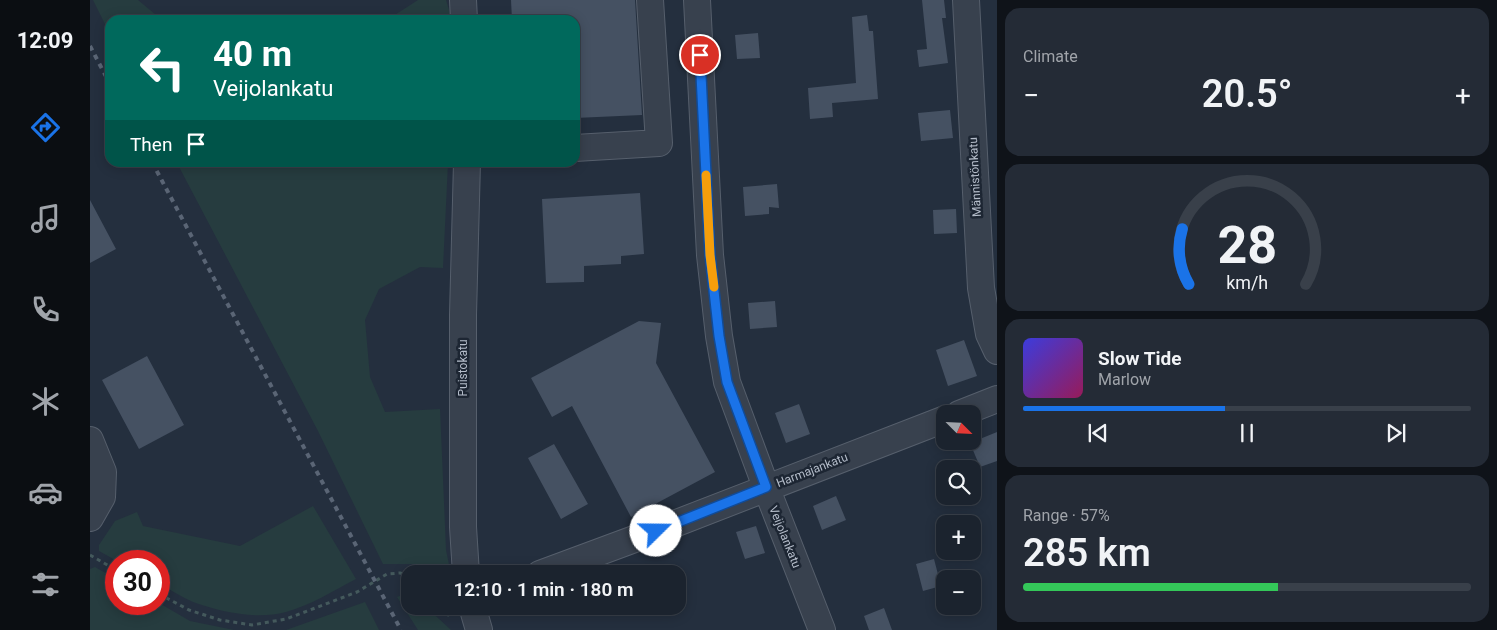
<!DOCTYPE html>
<meta charset="utf-8">
<style>
:root{--surface:#1b232e;--page:#242b36;--text:#f1f3f6;--muted:#a0a4aa;--line:#39404a;--accent:#1a73e8}
body{margin:0;font-family:Roboto,sans-serif;background:var(--page);color:var(--text);height:100vh;display:flex;flex-direction:column;font-size:19px;white-space:nowrap}
*{box-sizing:border-box;margin:0}
p{font-size:16px;color:var(--muted)}
.icon{flex:none;width:28px;height:28px;fill:none;stroke:currentColor;stroke-width:2;stroke-linecap:round;stroke-linejoin:round}
.map{position:relative;flex:1;overflow:hidden}
.drawer{display:flex;flex-direction:column;gap:8px;padding:8px;background:#0f1319;width:500px}
.drawer>*{flex:none}
.banner{position:absolute;left:15px;top:15px;width:475px;height:152px;border-radius:15px;box-shadow:0 2px 12px #0003,0 0 0 1px var(--line);background:#00695c;color:#fff;overflow:hidden}
.needle{width:32px;rotate:114deg}
.fabs{position:absolute;left:846px;top:405px;display:grid;gap:10px}
.fabs a{display:grid;place-items:center;width:45px;height:45px;border-radius:10px;background:var(--surface);box-shadow:0 2px 12px #0003,0 0 0 1px var(--line);font-size:25px}
.speed{position:absolute;left:15px;top:550px;display:flex;gap:10px;font-size:25px;font-weight:700;text-align:center}
.speed>*{display:grid;place-content:center;width:65px;height:65px;border-radius:50%;background:var(--surface);box-shadow:0 2px 12px #0003,0 0 0 1px var(--line);line-height:1}
.speed .limit{border:8px solid #d22;background:#fff;color:#111}
.pin{position:absolute;display:grid;place-items:center;width:42px;height:42px;color:#fff;margin:-21px;border:2px solid #fff;border-radius:50%;box-shadow:0 1px 5px #0007}
.me{position:absolute;width:55px;margin:-28px;rotate:68deg;stroke-linejoin:round;filter:drop-shadow(0 0 4px #0008)}
.turn{display:flex;align-items:center;gap:18px;height:105px;padding:0 25px;font-size:22px}
.turn .icon{width:65px;height:65px;stroke-width:2.5}
.turn b{display:block;font-size:35px;line-height:42px}
.then{display:flex;align-items:center;height:48px;padding:0 25px;background:#0003;gap:10px;font-size:19px}
.big{font-size:38px;font-weight:600;line-height:1.1}
.drawer .tile{flex:1;display:flex;flex-direction:column;justify-content:center;gap:8px;min-width:0;padding:0 18px;border-radius:15px;background:var(--page)}
.drawer .dial{align-items:center;gap:0}
.dial svg{height:130px;overflow:visible;fill:none;stroke:var(--line);stroke-width:7;stroke-linecap:round;text-anchor:middle}
.dial text{fill:var(--text);stroke:none}
.song{display:flex;align-items:center;gap:15px}
.cover{width:60px;height:60px;border-radius:8px;background:linear-gradient(135deg,hsl(240 70% 55%),hsl(330 70% 35%))}
.played{height:5px;border-radius:2px;background:linear-gradient(90deg,var(--accent) 45%,var(--line) 45%)}
.keys{display:flex;justify-content:space-around;direction:ltr}
.heat{display:flex;justify-content:space-between;align-items:center;font-size:28px;direction:ltr}
.charge{height:8px;border-radius:4px;background:linear-gradient(90deg,#34c759 57%,var(--line) 0)}
.trip{position:absolute;left:311px;top:565px;width:285px;height:50px;border-radius:15px;background:var(--surface);box-shadow:0 2px 12px #0003,0 0 0 1px var(--line);font-weight:600;line-height:50px;text-align:center}
main{display:flex;flex:1;min-height:0}
.tabs{display:flex;flex-direction:column;width:90px;justify-content:space-around;align-items:center;background:#0b0e12;color:var(--muted)}
.tabs .icon{width:35px;height:35px}
.tabs .current{color:var(--accent)}
.tabs b{font-size:22px;color:var(--text)}
.map>svg:first-child{display:block}
</style>
<main>
<nav class="tabs">
<b>12:09</b>
<svg class="icon current" aria-label="directions" viewBox="0 0 24 24"><path d="M12 3l9 9-9 9-9-9zM9 14v-3h6M13 9l2 2-2 2"/></svg>
<svg class="icon" aria-label="music" viewBox="0 0 24 24"><path d="M9 18V5l10-2v13"/><circle cx="6" cy="18" r="3"/><circle cx="16" cy="16" r="3"/></svg>
<svg class="icon" aria-label="phone" viewBox="0 0 24 24"><path d="M5 4h4l2 5-3 2q2 4 5 5l2-3 5 2v4C11 20 4 13 5 4z"/></svg>
<svg class="icon" aria-label="climate" viewBox="0 0 24 24"><path d="M12 3v18M4 7l16 10M4 17L20 7"/></svg>
<svg class="icon" aria-label="car" viewBox="0 0 24 24"><path d="M5 17H2v-5l4-1 3-4h7l3 4 3 1v5h-3M9 17h6M6 11h13"/><circle cx="7" cy="17" r="2"/><circle cx="17" cy="17" r="2"/></svg>
<svg class="icon" aria-label="filters" viewBox="0 0 24 24"><path d="M4 7h16M4 17h16"/><circle cx="9" cy="7" r="2"/><circle cx="15" cy="17" r="2"/></svg>
</nav>
<div class="map">
<svg width="907" height="630" viewBox="0 0 907 630">
<rect width="100%" height="100%" fill="#242f3e"/>
<path fill="#263c3f" d="M3 0H48L72 20H20V34Z
M328 0H356L362 20H297Z
M87 163H358L353 268 330 267 289 289 275 320 280 377 295 412 350 409 356 550 361 574H341L326 564H293L228 431Z
M223 506 266 579C243 591 221 605 196 612 166 620 131 612 103 602 91 597 80 589 69 584V561H27L9 551V545L25 521 47 512 53 526 150 546Z
M5 567 26 579V604L69 603 100 621 144 630H0V569Z
M317 593 320 595V606H335L361 630H328L307 597Z
M275 602 289 630H196Z"/>
<path fill="#455162" d="M421 0H545L552 115 485 118V20H422Z
M832 0H854L856 18H852L858 63 829 67 827 50 837 49Z
M777 15 779 31H783L788 99 742 103 743 117 720 119 718 88 766 83 762 17Z
M668 33 670 58 647 59 645 35Z
M860 110 863 138 831 141 828 113Z
M687 184 689 208 679 207V214L655 216 653 187Z
M550 193 554 254 531 256V264L494 266V282L456 283 452 199Z
M0 200 26 249 0 263Z
M866 209 867 233 844 234 843 210Z
M685 301 687 327 660 329 658 303Z
M549 321 571 323 566 363 625 472 541 517 482 406 462 417 441 378Z
M874 340 887 376 858 386 846 350Z
M57 356 94 425 49 449 12 380Z
M709 404 720 434 696 443 685 413Z
M907 432V461L890 467 880 443Z
M464 444 498 504 471 519 438 458Z
M746 496 756 520 732 530 723 506Z
M666 526 675 553 655 559 646 532Z
M844 559 851 586 833 591 826 564Z
M794 608 802 630H779L774 616Z"/>
<g fill="none" stroke-linecap="round" stroke-linejoin="round">
<defs>
<path id="minor" d="M373 0 374 20
M607 0 620 255 629 336 637 382 676 487 732 630
M876 0 891 288 899 334 907 351
M485 148 569 143 560 0
M869 414 907 399
M0 440 13 472 12 497 0 518
M376 574 373 527V315L377 162
M450 574 566 531 855 419
M382 606 389 630"/>
</defs>
<use href="#minor" stroke="#565f6c" stroke-width="28"/>
<path stroke="#44595c" stroke-width="3" stroke-dasharray="4 4" stroke-linecap="butt" d="M0 555 26 570
M69 594 99 610 130 620 162 625 196 619 220 610 267 592 297 574 310 573 320 576
M352 606 358 615 362 617"/>
<use href="#minor" stroke="#38414e" stroke-width="26"/>
<path stroke="#5a6575" stroke-width="4" stroke-dasharray="5 5" stroke-linecap="butt" d="M0 46 20 84
M62 162 311 630"/>
</g>
<g fill="none" stroke-linecap="round" stroke-linejoin="round">
<defs>
<path id="route" d="M566 531 676 487 637 382 629 336 620 255 610 55"/>
</defs>
<use href="#route" stroke="#114b97" stroke-width="12"/>
<use href="#route" stroke="#1a73e8" stroke-width="9"/>
<path stroke="#f59e0b" stroke-width="9" d="M616 175 620 255 624 287"/>
</g>
<g text-anchor="middle" stroke-width="5" stroke-linejoin="round" paint-order="stroke">
<g font-size="12" fill="#b4bcc9" stroke="#1d2633">
<text transform="translate(885 177) rotate(-93)" y="4">Männistönkatu</text>
<text transform="translate(373 368) rotate(-90)" y="4">Puistokatu</text>
<text transform="translate(722 470) rotate(-21)" y="4">Harmajankatu</text>
<text transform="translate(695 537) rotate(68)" y="4">Veijolankatu</text>
</g>
</g>
</svg>
<div class="fabs">
<a><svg class="needle" viewBox="-14 -14 28 28"><path d="M0-13l5 13h-10z" fill="#e53935"/><path d="M0 13l5-13h-10z" fill="#a0a4aa"/></svg></a>
<a><svg class="icon" aria-label="search" viewBox="0 0 24 24"><circle cx="10" cy="10" r="6"/><path d="M15 15l6 6"/></svg></a>
<a>+</a>
<a>−</a>
</div>
<div class="speed"><div class="limit">30</div></div>
<div class="pin" style="left:610px;top:55px;background:#d93025"><svg class="icon" aria-label="arrive" viewBox="0 0 24 24"><path d="M6 21V4h12l-3 4 3 4H6"/></svg></div>
<svg class="me" style="left:566px;top:531px" viewBox="-20 -20 40 40"><circle r="19" fill="#fff"/><path d="M0-13L10 11 0 6-10 11z" fill="#1a73e8"/></svg>
<div class="trip">12:10 · 1 min · 180 m</div>
<div class="banner">
<div class="turn"><svg class="icon" aria-label="left" viewBox="0 0 24 24"><path d="M17 20v-9H6M10 6l-5 5 5 5"/></svg><div><b>40 m</b>Veijolankatu</div></div>
<div class="then">Then<svg class="icon" aria-label="arrive" viewBox="0 0 24 24"><path d="M6 21V4h12l-3 4 3 4H6"/></svg></div>
</div>
</div>
<section class="drawer">
<div class="tile"><p>Climate</p>
<div class="heat"><a>−</a><b class="big">20.5°</b><a>+</a></div>
</div>
<div class="tile dial"><svg viewBox="0 0 100 80">
<path d="M14 69A42 42 0 1 1 86 69"/>
<path d="M14 69A42 42 0 0 1 10 35" stroke="#1a73e8"/>
<text x="50" y="56" font-size="32" font-weight="700">28</text>
<text x="50" y="72" font-size="11">km/h</text>
</svg></div>
<div class="tile">
<div class="song"><i class="cover"></i><div><b>Slow Tide</b><p>Marlow</p></div></div>
<div class="played"></div>
<div class="keys"><svg class="icon" aria-label="previous" viewBox="0 0 24 24"><path d="M18 5L8 12l10 7zM5 5v14"/></svg><svg class="icon" aria-label="pause" viewBox="0 0 24 24"><path d="M8 5v14M16 5v14"/></svg><svg class="icon" aria-label="next" viewBox="0 0 24 24"><path d="M6 5l10 7-10 7zM19 5v14"/></svg></div>
</div>
<div class="tile"><p>Range · 57%</p><b class="big">285 km</b><div class="charge"></div></div>
</section>
</main>
